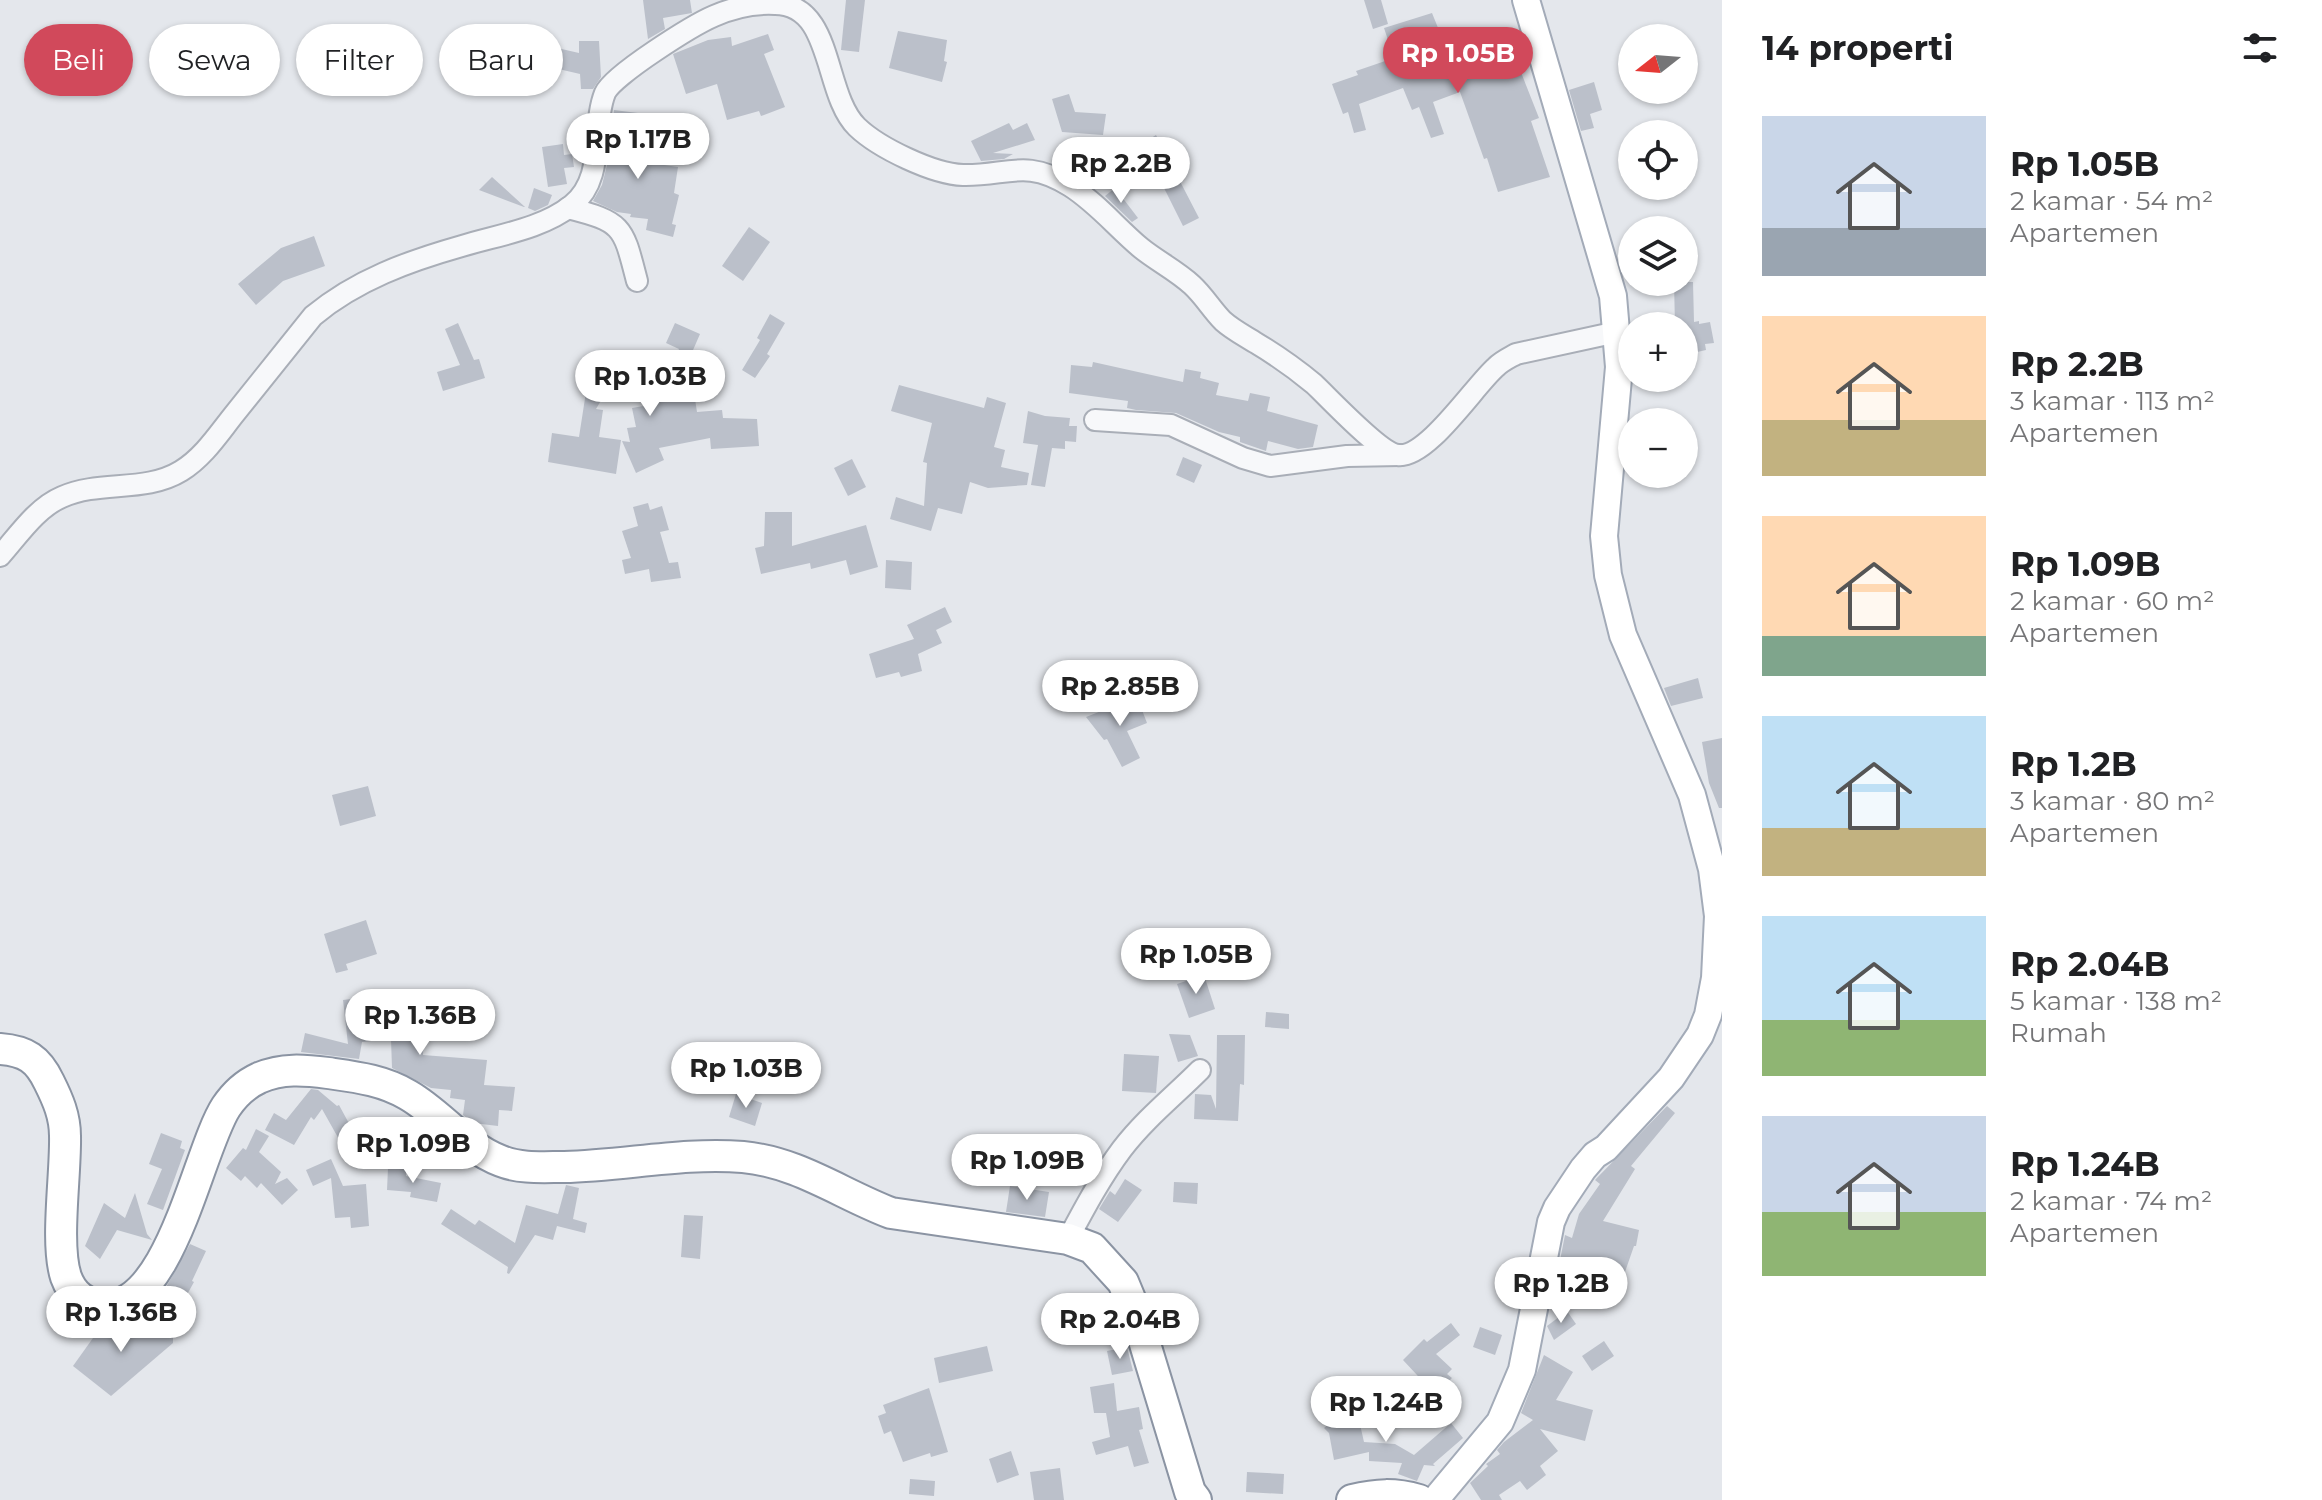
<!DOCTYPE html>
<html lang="id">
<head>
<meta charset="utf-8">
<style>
  :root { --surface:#fff; --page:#f2f2f2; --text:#202124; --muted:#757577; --accent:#d1495b }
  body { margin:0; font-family:Montserrat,sans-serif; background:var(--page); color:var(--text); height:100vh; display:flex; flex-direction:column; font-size:30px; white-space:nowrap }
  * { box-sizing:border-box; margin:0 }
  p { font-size:26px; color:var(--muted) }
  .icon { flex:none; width:44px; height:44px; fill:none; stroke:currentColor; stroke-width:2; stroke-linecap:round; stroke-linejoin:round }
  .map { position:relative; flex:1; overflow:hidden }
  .details { display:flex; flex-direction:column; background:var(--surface); width:600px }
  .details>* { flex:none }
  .hud { position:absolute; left:24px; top:24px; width:760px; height:72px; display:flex; gap:16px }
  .needle { width:52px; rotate:253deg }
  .buttons { position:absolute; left:1618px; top:24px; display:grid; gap:16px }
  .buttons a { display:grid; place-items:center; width:80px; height:80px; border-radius:50%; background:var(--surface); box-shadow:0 2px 6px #0004; font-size:40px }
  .price { position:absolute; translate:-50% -68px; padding:0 18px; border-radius:28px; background:#fff; color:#222; font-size:26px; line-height:52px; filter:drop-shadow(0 2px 4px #0008) }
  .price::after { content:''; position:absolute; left:50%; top:48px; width:24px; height:18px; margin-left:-12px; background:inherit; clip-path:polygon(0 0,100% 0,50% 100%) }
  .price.current { background:var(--accent); color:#fff }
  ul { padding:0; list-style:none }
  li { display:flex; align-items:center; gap:24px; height:200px; padding:0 40px }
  li span { display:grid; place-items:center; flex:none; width:224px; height:160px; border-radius:0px; color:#555 }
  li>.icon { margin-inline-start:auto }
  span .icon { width:96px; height:96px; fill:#fffc; stroke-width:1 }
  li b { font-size:34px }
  h2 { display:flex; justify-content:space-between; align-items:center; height:96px; padding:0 40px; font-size:34px }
  .pill { padding:0 28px; border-radius:36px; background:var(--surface); box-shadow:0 2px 6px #0004; font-size:28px; line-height:72px }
  .pill.current { background:var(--accent); color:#fff }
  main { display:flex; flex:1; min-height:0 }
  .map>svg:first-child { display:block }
  .building { fill:#bbc0ca }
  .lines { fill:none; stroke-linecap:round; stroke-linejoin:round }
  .minor-casing { stroke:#a9aeb7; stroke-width:24 }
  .major-casing { stroke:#a3abb8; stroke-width:30 }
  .highway-casing { stroke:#8b94a3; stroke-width:34 }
  .minor { stroke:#f7f8fa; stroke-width:20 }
  .major { stroke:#fff; stroke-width:26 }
  .highway { stroke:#fff; stroke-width:30 }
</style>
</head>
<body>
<main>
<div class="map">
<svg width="1722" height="1500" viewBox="0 0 1722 1500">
  <rect width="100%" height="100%" fill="#e4e7ec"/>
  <!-- building -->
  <g class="building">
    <path d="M643,0H690L692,13L663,18L665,29L648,39Z"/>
    <path d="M846,0H865L859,52L841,50Z"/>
    <path d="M1364,0H1381L1388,24L1373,29Z"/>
    <path d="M1432,13L1451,60L1484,49L1482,43L1512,34L1519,56L1515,57L1539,118L1531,121L1550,177L1498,192L1487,158L1484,159L1460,92L1433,102L1444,134L1431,138L1419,107L1412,110L1403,88L1359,104L1366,130L1354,133L1348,112L1343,114L1332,84L1358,75L1356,71L1394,58L1384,28Z"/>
    <path d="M898,31L947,40L944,61L947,62L942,82L889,68Z"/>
    <path d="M768,34L774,50L764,54L785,107L761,116L759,111L727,120L717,84L686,94L673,54L708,40L731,37L732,46Z"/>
    <path d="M579,41H599L601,77L593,89H581L580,74L550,67L546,85L531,82L540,44L579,53Z"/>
    <path d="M1594,82L1602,110L1590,114L1594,128L1581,131L1569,90Z"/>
    <path d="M1069,94L1075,112L1106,114L1103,135L1062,132L1052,99Z"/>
    <path d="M614,110L638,113L636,161L678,167L674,193L679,195L672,224L676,225L673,237L646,230L648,219L630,217L631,214L617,212L593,201L602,185L608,161H614L618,130L612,129Z"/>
    <path d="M1009,123L1013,130L1027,123L1035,140L993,153L1013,154L1004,159L981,161L971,141Z"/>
    <path d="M1156,135L1199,218L1183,226L1156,172L1151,174L1135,148Z"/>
    <path d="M563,144L564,155L572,154L574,167L564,168L567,184L548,187L542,147Z"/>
    <path d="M1065,156L1099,158L1098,176L1078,175L1065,168Z"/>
    <path d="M492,177L525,207H524L479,190Z"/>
    <path d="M534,188L552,195L548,205L535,211L528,208Z"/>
    <path d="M1115,188L1138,218L1132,222L1105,196Z"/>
    <path d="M749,227L770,242L743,281L722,266Z"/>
    <path d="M314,236L325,266L283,281L256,305L238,284L281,248Z"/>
    <path d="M1674,282H1693L1694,322L1699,321V324L1710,322L1714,343L1705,344L1706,350L1684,355V326H1675Z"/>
    <path d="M770,314L785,323L767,354L770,356L755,378L742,370L760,340L757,338Z"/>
    <path d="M458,323L474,360L479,359L485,378L443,391L437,372L460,365L445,329Z"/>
    <path d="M675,323L700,334L690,357L693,358L683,385L685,398L695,399L697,412L722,410L723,418L757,419L759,446L711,449L710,438L659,448L664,460L636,473L622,441L630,442L627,428L636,427L632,408L655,404L619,385L618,389L616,384L607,379L606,392L596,409L603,410L599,437L621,440L616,474L548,462L552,433L579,437L586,392L594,377L598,379L600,375L595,372L601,373L610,356L629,367L625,375L667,378L679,349L666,343Z"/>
    <path d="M1093,362L1183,382L1185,369L1201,372L1200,378L1219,383L1216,395L1248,401L1250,393L1270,397L1267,411L1318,425L1313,447L1298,449L1268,441L1266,451L1240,442V437L1219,432L1176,413L1136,410L1127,408L1128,401L1069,393L1071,365L1092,367Z"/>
    <path d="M899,385L984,408L987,397L1006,403L994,447L1005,450L1001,467L1029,473L1027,485L988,488L970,482L962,514L938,508L931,531L890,519L896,497L924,506L927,463L923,462L932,423L891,411Z"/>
    <path d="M1028,411L1045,416L1070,418L1069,426H1077L1076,442L1065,441V449L1052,448L1045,487L1031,485L1038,445L1023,443Z"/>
    <path d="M1183,457L1202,465L1194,483L1176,475Z"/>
    <path d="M852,459L866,487L848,496L834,468Z"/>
    <path d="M648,503L650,510L662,506L669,530L660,532L669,563L678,562L681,578L651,582L649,569L625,574L622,560L631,558L622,531L638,526L633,507Z"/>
    <path d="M765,512H792V546L866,525L878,567L850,575L846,560L811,569L810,563L761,574L755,548L764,546Z"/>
    <path d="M886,560L912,562L911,590L885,588Z"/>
    <path d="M945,607L952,622L936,630L942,643L918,654L922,671L901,677L899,672L876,678L869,654L914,639L907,625Z"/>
    <path d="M1698,678L1703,698L1671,706L1664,688Z"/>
    <path d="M1137,697L1147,723L1127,731L1140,758L1122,767L1107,739L1104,740L1086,717Z"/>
    <path d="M1722,738V808H1719L1709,783L1702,742Z"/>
    <path d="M368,786L376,816L340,826L332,795Z"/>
    <path d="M366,920L377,954L346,964L348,970L336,973L324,934Z"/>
    <path d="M1204,975L1215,1009L1189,1018L1177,984Z"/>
    <path d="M366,997L369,1019L417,1015L415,1008L442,1002L448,1028L424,1033L423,1055L487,1060L484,1085L515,1087L512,1111L499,1110L498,1126L473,1123L463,1115L465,1100L450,1098L451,1090L431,1088L392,1068L391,1039L362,1042L359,1059L301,1052L305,1033L348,1044L343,1000Z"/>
    <path d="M1266,1012L1289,1014V1029L1265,1027Z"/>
    <path d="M1169,1034L1190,1035L1198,1056L1178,1062Z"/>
    <path d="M1217,1035H1245L1244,1085L1240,1084L1238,1121L1194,1119L1195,1094L1211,1095L1216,1109Z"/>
    <path d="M1124,1054L1159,1056L1156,1093L1122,1091Z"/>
    <path d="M311,1089L318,1090L337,1106L339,1105L359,1142L345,1150L322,1109L314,1120L311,1117L294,1145L265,1130L274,1113L286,1120Z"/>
    <path d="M736,1094L762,1103L755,1126L729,1117Z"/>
    <path d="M1667,1106L1675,1113L1631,1166L1635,1169L1603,1221L1639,1230L1636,1246H1634L1617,1295L1599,1309L1589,1295L1579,1308L1553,1296L1565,1235L1572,1238L1579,1214L1600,1184L1595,1180Z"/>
    <path d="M256,1129L269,1136L259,1152L281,1172L275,1184L287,1178L298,1190L282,1205L261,1183L257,1188L245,1176L241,1181L226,1168L243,1148L246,1150Z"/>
    <path d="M161,1133L182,1141L180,1148L185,1150L163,1210L147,1204L162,1169L149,1164Z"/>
    <path d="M331,1159L343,1186L366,1184L369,1226L351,1228L350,1217L335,1218L331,1178L313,1186L306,1170Z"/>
    <path d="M388,1168L406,1169V1176L441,1183L437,1202L410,1197L411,1192L387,1190Z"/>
    <path d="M1125,1179L1142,1190L1118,1222L1099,1209L1110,1191L1115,1195Z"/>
    <path d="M1174,1182L1198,1183L1197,1204L1173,1202Z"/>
    <path d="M566,1185L579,1188L573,1219L587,1223L585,1233L557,1226L553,1240L535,1235L509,1274L507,1273L508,1267L441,1224L451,1209L475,1225L479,1220L515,1243L526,1205L558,1214Z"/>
    <path d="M1010,1186L1049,1192L1045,1217L1006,1212Z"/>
    <path d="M135,1193L147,1234L152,1240L117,1230L100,1259L85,1246L104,1203L125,1218Z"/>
    <path d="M684,1215L703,1216L700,1259L681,1257Z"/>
    <path d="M190,1244L206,1251L192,1281L194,1282L174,1318L155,1307Z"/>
    <path d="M1567,1311L1576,1324L1554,1340L1547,1326Z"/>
    <path d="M1451,1323L1460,1335L1436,1354L1452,1369L1447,1374L1452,1378L1441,1389L1437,1384L1431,1390L1403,1360L1424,1339L1427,1342Z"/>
    <path d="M103,1324L173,1331V1343L111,1396L73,1366Z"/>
    <path d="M1480,1327L1502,1335L1495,1355L1473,1347Z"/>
    <path d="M1604,1341L1614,1356L1592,1371L1582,1356Z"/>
    <path d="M987,1346L993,1371L939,1383L934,1358Z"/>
    <path d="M1127,1347L1133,1371L1112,1375L1107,1351Z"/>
    <path d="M1544,1355L1573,1372L1556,1400L1593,1410L1585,1441L1540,1429L1558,1451L1540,1466L1546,1475L1527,1490L1520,1481L1499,1495L1502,1500H1481L1470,1483L1488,1466L1486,1464L1500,1454L1497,1450L1504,1442L1533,1420L1521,1413Z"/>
    <path d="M1114,1383L1117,1411L1139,1407L1143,1429L1139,1430L1149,1463L1134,1467L1128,1446L1096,1455L1092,1442L1110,1437L1106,1413H1094L1090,1387Z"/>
    <path d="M929,1388L948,1452L931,1457L930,1453L903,1462L891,1431L884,1434L878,1416L886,1413L883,1405Z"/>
    <path d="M1357,1400L1368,1412L1359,1420L1364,1442L1395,1444L1414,1455L1451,1423L1463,1438L1433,1464L1435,1466L1424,1465L1417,1481L1398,1474L1402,1463L1369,1461V1452L1334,1460L1329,1433L1324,1428Z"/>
    <path d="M1011,1451L1019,1475L997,1483L989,1459Z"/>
    <path d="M1060,1468L1064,1500H1034L1030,1472Z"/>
    <path d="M1247,1472L1284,1474L1283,1494L1246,1492Z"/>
    <path d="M910,1479L935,1481L934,1496L909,1494Z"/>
  </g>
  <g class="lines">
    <defs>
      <g id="minor">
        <path d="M568,208C624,222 623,227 637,281"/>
        <path d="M1095,420L1171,425L1243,458L1270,466L1347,456L1400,455"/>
        <path d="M0,556C18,536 36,508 62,497C100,480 145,493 181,471C204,457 219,433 236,412C262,380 287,348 313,316C356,280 409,261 462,246C498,235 542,229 572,205C606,178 591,128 605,93C613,75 693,25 714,16C732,8 755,3 775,4C834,4 823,94 857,127C879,148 933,174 963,175C1007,176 1026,158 1070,186C1097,203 1117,228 1141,248C1157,261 1177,271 1192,285C1204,296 1212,310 1223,321C1233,330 1245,336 1256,343C1276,355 1296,369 1314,384C1330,399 1380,453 1398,455C1427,459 1475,385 1496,367C1502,361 1509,358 1516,354L1617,332"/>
        <path d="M1068,1239C1084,1209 1101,1177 1122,1149C1145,1119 1174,1096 1200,1070"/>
      </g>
      <path id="major" d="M1435,1500L1500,1422L1522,1370L1551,1222L1557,1208L1583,1169L1595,1155L1606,1148L1671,1078L1700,1035L1708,1015L1715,978L1718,916L1712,869L1692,795L1623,635L1608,575L1604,536L1619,367L1613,296L1526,0"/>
      <g id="highway">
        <path d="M0,1049C26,1051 38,1059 49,1082C58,1100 65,1116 65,1136C66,1174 55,1244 66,1277C72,1294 86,1305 104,1306C171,1309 198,1150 226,1107C234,1095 246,1084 259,1078C282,1068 304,1070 328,1073C356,1077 383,1080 408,1095C441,1114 464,1147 501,1161C521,1169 543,1167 564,1167C623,1166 683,1152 743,1157C798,1162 841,1194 891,1213L1068,1239L1092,1248L1123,1282L1135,1311L1190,1492L1196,1500"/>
        <path d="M1352,1500C1377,1494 1394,1493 1419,1500"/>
      </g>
    </defs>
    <!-- minor casing -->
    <use href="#minor" class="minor-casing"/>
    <!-- major casing -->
    <use href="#major" class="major-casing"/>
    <!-- highway casing -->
    <use href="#highway" class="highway-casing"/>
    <!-- minor -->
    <use href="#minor" class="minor"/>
    <!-- major -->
    <use href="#major" class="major"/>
    <!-- highway -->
    <use href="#highway" class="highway"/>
  </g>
</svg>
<div class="buttons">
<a><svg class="needle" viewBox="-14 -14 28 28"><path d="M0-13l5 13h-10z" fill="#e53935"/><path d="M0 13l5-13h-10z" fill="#757577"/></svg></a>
<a><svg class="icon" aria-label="locate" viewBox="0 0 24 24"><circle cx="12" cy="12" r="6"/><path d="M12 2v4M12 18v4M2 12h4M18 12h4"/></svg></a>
<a><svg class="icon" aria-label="layers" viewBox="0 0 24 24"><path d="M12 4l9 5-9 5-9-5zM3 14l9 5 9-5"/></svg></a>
<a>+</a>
<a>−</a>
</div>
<b class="price current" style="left:1458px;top:95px">Rp 1.05B</b>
<b class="price" style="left:638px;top:181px">Rp 1.17B</b>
<b class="price" style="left:1121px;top:205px">Rp 2.2B</b>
<b class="price" style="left:650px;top:418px">Rp 1.03B</b>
<b class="price" style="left:1120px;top:728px">Rp 2.85B</b>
<b class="price" style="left:1196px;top:996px">Rp 1.05B</b>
<b class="price" style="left:420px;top:1057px">Rp 1.36B</b>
<b class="price" style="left:746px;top:1110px">Rp 1.03B</b>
<b class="price" style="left:413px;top:1185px">Rp 1.09B</b>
<b class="price" style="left:1027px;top:1202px">Rp 1.09B</b>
<b class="price" style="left:1561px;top:1325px">Rp 1.2B</b>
<b class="price" style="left:121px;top:1354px">Rp 1.36B</b>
<b class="price" style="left:1120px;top:1361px">Rp 2.04B</b>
<b class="price" style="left:1386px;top:1444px">Rp 1.24B</b>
<div class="hud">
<a class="pill current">Beli</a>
<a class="pill">Sewa</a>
<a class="pill">Filter</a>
<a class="pill">Baru</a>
</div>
</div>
<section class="details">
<h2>14 properti<svg class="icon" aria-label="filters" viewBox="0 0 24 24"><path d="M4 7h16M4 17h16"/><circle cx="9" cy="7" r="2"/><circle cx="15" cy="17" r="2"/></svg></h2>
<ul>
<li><span style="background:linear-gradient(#c9d6e8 70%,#9aa5b1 0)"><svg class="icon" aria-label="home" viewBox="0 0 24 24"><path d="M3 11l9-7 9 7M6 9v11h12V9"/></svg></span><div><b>Rp 1.05B</b><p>2 kamar · 54 m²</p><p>Apartemen</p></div></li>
<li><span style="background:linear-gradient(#ffd9b3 65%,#c2b280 0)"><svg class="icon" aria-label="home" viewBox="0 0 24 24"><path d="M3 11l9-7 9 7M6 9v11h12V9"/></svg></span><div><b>Rp 2.2B</b><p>3 kamar · 113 m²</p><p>Apartemen</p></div></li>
<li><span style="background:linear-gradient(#ffd9b3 75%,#7fa58c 0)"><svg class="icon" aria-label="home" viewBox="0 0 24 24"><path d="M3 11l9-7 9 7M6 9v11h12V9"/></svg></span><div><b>Rp 1.09B</b><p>2 kamar · 60 m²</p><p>Apartemen</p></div></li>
<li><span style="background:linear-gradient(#bfe0f5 70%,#c2b280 0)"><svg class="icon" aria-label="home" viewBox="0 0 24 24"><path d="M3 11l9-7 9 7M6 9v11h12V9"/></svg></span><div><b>Rp 1.2B</b><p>3 kamar · 80 m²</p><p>Apartemen</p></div></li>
<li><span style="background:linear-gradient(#bfe0f5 65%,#8fb573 0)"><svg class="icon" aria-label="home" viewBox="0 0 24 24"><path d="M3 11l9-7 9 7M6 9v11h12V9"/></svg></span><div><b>Rp 2.04B</b><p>5 kamar · 138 m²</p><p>Rumah</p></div></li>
<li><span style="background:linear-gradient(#c9d6e8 60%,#8fb573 0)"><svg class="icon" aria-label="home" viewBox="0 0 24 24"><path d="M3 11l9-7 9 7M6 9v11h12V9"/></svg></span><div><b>Rp 1.24B</b><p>2 kamar · 74 m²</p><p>Apartemen</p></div></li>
</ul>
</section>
</main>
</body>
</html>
